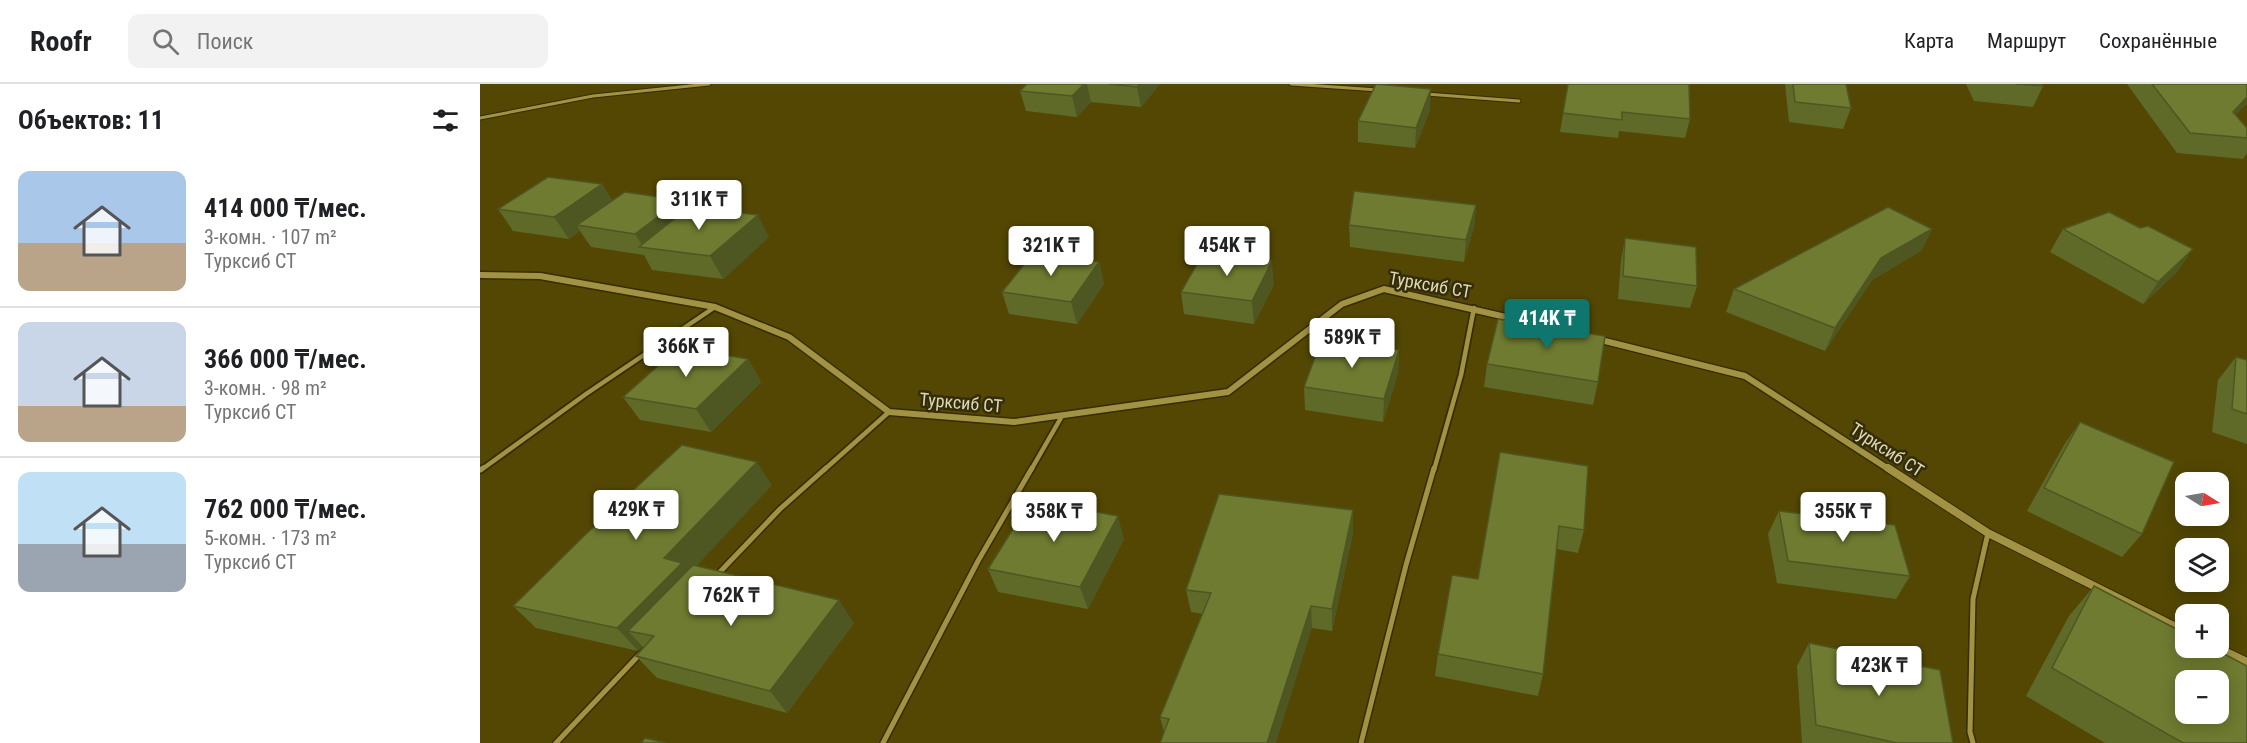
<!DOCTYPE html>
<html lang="ru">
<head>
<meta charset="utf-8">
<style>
  :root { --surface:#fff; --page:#f2f2f2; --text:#202124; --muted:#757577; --line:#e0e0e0; --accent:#0f766e }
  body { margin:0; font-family:"Roboto Condensed",sans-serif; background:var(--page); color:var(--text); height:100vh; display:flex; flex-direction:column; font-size:22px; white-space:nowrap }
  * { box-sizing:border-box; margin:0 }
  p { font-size:20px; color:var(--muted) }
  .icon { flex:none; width:33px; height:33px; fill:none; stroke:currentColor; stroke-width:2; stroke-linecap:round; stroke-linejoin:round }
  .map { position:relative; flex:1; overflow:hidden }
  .side { display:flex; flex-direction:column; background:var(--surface); width:480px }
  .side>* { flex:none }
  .needle { width:39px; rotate:101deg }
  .tools { position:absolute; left:1695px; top:388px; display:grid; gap:12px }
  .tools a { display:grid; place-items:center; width:54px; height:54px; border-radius:12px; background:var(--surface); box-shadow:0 3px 15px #0003; font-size:30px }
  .price { position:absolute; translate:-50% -51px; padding:0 14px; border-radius:6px; background:#fff; color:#222; font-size:20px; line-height:39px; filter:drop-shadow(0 2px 3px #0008) }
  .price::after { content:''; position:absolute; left:50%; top:36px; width:18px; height:14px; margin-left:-9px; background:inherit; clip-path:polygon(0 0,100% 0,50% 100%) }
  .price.selected { background:var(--accent); color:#fff }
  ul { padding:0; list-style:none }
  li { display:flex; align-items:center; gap:18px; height:150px; padding:0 18px }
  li+li { border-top:2px solid var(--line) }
  li span { display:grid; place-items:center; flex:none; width:168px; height:120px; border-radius:12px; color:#555 }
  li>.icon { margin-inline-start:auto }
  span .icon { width:72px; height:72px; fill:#fffc; stroke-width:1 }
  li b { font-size:26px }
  h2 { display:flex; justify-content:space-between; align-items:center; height:72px; padding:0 18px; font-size:26px }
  header { display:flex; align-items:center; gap:36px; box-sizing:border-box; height:84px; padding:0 30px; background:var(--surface); border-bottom:2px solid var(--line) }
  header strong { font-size:28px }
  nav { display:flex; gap:33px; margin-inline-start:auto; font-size:21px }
  .search { width:420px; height:54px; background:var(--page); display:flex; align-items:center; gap:15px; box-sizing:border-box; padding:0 21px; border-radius:12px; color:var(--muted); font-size:22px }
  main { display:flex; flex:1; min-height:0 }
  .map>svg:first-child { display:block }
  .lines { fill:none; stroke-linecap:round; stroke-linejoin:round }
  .lane-far2-casing { stroke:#362d01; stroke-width:5 }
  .lane-far1-casing { stroke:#362d01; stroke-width:8 }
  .lane-casing { stroke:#362d01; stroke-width:8 }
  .street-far1-casing { stroke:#362d01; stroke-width:9 }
  .street-casing { stroke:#362d01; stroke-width:10 }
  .lane-far2 { stroke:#a29244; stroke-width:3 }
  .lane-far1 { stroke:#a29244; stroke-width:4.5 }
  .lane { stroke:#a29244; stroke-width:5 }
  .street-far1 { stroke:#a29244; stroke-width:6 }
  .street { stroke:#a29244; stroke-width:8 }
  .wall { fill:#5f6a29 }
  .shaded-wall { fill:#4e5622 }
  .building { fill:#6f7b30; stroke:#4e5622; stroke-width:1.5; fill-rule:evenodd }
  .labels { text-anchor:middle; stroke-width:5; stroke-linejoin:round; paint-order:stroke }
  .street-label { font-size:18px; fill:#e0d8b3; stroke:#342d0c }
</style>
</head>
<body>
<header>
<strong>Roofr</strong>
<div class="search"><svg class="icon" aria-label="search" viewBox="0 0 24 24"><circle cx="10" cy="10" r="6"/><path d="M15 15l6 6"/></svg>Поиск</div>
<nav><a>Карта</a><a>Маршрут</a><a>Сохранённые</a></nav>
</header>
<main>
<section class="side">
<h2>Объектов: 11<svg class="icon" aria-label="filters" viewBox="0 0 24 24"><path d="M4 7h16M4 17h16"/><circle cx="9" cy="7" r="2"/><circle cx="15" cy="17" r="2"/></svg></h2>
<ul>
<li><span style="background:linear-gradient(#a9c7e8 60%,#b9a48a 0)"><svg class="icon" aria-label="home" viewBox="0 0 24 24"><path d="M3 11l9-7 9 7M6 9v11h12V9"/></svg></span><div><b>414 000 ₸/мес.</b><p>3-комн. · 107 m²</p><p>Турксиб СТ</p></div></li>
<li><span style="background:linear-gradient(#c9d6e8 70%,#b9a48a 0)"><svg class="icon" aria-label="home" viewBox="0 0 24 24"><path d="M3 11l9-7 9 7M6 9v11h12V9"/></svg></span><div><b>366 000 ₸/мес.</b><p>3-комн. · 98 m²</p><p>Турксиб СТ</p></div></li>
<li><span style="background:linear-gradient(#bfe0f5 60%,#9aa5b1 0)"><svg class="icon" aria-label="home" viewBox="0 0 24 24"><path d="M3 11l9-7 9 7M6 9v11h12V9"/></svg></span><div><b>762 000 ₸/мес.</b><p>5-комн. · 173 m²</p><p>Турксиб СТ</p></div></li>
</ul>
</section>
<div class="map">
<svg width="1767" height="659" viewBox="0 0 1767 659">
  <rect width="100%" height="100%" fill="#534703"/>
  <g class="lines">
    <defs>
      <g id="lane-far2">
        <path d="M811,0L898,6"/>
        <path d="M946,10L1039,17"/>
        <path d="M0,34L113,12L229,0"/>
      </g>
      <g id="lane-far1">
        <path d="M1,386L106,310L235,223"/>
        <path d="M344,386L409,328"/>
        <path d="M551,386L582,332"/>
        <path d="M954,386L981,291L994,224"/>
      </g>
      <g id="lane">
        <path d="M0,386L3,384"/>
        <path d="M237,491L300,425L346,384"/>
        <path d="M76,659L160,570"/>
        <path d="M403,659L498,477L552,384"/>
        <path d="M881,659L926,481L954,384"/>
        <path d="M1493,659L1490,648L1493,515L1508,449"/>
      </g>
      <g id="street-far1">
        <path d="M0,191L60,192L235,223L309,253L409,328L534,338L748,308L862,220L904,205L1087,247"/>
        <path d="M1117,255L1265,292L1410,386"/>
      </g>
      <g id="street">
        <path d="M1408,384L1508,449L1706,548"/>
        <path d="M1738,564L1767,578"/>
      </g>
    </defs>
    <!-- lane-far2 casing -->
    <use href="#lane-far2" class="lane-far2-casing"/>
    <!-- lane-far1 casing -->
    <use href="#lane-far1" class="lane-far1-casing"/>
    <!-- lane casing -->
    <use href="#lane" class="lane-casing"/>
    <!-- street-far1 casing -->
    <use href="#street-far1" class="street-far1-casing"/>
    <!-- street casing -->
    <use href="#street" class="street-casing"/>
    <!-- lane-far2 -->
    <use href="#lane-far2" class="lane-far2"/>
    <!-- lane-far1 -->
    <use href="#lane-far1" class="lane-far1"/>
    <!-- lane -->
    <use href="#lane" class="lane"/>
    <!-- street-far1 -->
    <use href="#street-far1" class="street-far1"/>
    <!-- street -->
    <use href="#street" class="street"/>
  </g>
  <!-- wall -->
  <g class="wall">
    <path d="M547,0H680L661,23L611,18L597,33L546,27L540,7Z"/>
    <path d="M1088,0L1210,35L1205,54L1139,47L1138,54L1080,48Z"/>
    <path d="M1305,0H1366L1371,24L1363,45L1309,38Z"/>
    <path d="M1486,0H1562L1563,2L1553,23L1494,17Z"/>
    <path d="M1647,0H1767V19L1755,31L1767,44V69L1763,75L1697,69Z"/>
    <path d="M950,26L935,64L878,58V37Z"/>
    <path d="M122,100L132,117L200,116L206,126L289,153L243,195L172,186L164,171L111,163L100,147L89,155L33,147L18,125Z"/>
    <path d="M996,121L994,143L984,178L870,163L869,141Z"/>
    <path d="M1452,145L1441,167L1392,196L1345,267L1246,228L1254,205Z"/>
    <path d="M1583,145L1698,187L1663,220L1570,168Z"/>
    <path d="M1145,154L1217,202L1210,224L1138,215L1141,177Z"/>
    <path d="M619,178L624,200L597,240L529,230L522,208Z"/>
    <path d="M794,200L774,240L704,230L701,208Z"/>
    <path d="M919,266L918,289L903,338L825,326L824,303Z"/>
    <path d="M1756,273L1767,276V360L1732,348L1738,296Z"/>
    <path d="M268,275L281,298L231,348L160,336L143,313Z"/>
    <path d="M1007,280L1118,298L1113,321L1004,303Z"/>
    <path d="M1600,338L1662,450L1642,473L1547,427L1584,361Z"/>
    <path d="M1020,368L1104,446L1098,469L1077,465L1063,590L1058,612L955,592L958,570L998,495Z"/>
    <path d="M292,401L216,482L374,539L307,629L177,594L156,572L164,564L162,562L158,567L56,544L33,522Z"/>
    <path d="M1299,427L1430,492L1416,515L1297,499L1288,450Z"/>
    <path d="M873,449L852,547L832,544L684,648L680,633L723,530L711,528L706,506Z"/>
    <path d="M644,455L608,525L518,508L508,485Z"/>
    <path d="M1614,502L1767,659H1625L1546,612L1589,532Z"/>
    <path d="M1329,559L1473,659H1322L1317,582Z"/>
  </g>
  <!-- shaded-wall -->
  <g class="shaded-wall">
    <path d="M604,0H607L611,18L597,33L592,12Z"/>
    <path d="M660,0H680L661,23L657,3Z"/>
    <path d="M951,5L950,26L935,64L936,44Z"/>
    <path d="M1767,13V19L1740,48L1753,28Z"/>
    <path d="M122,100L136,122L97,141L100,147L89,155L74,133Z"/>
    <path d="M200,116L213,138L164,164L155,150Z"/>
    <path d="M996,121L994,143L984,178L986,156Z"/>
    <path d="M278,131L289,153L243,195L230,172Z"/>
    <path d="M1452,145L1441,167L1392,196L1345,267L1355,244L1401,174Z"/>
    <path d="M1713,165L1698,187L1663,220L1678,198Z"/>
    <path d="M792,177L794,200L774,240L772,217Z"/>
    <path d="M619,178L624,200L597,240L591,218Z"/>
    <path d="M919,266L918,289L903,338L904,315Z"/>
    <path d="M268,275L281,298L231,348L216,325Z"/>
    <path d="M277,378L292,401L210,489L148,547L162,562L158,567L137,544L184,474Z"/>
    <path d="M873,426V449L852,547V525Z"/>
    <path d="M638,432L644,455L608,525L600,503Z"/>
    <path d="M359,516L374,539L307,629L290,607Z"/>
    <path d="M831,522L832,544L796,659H787Z"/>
  </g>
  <!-- building -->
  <g class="building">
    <path d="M547,0H604L592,12L540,7Z"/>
    <path d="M629,0H660L657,3Z"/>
    <path d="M896,0L951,5L936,44L878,37Z"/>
    <path d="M1088,0H1209L1210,35L1142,28V36L1083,29Z"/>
    <path d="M1313,0H1366L1371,24L1315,18Z"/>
    <path d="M1536,0H1562L1563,2Z"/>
    <path d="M1672,0H1767V13L1753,28L1767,44V54L1710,49Z"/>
    <path d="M68,93L122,100L74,133L18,125Z"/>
    <path d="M874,107L996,121L986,156L869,141Z"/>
    <path d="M145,108L200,116L155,150L97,141Z"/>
    <path d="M209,123L278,131L230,172L159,163Z"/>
    <path d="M1408,123L1452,145L1401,174L1355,244L1254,205Z"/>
    <path d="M1629,128L1660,144L1668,142L1713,165L1678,198L1583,145Z"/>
    <path d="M1145,154L1216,163L1217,202L1143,192Z"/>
    <path d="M554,168L619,178L591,218L522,208Z"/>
    <path d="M724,168L792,177L772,217L701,208Z"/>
    <path d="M1018,235L1125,252L1118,298L1007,280Z"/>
    <path d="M842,254L919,266L904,315L824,303Z"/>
    <path d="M199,263L268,275L216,325L143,313Z"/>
    <path d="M1756,273L1767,276V330L1752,325Z"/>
    <path d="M1600,338L1694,378L1662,450L1564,404Z"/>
    <path d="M202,361L277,378L184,474L202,479L137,544L33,522L107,449Z"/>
    <path d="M1020,368L1108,382L1104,446L1079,442L1063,590L958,570L972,491L998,495Z"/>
    <path d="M739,410L873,426L852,525L831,522L787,659H680L689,635L680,633L731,509L706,506Z"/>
    <path d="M551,416L638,432L600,503L508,485Z"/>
    <path d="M1299,427L1415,441L1430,492L1308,477Z"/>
    <path d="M213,481L359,516L290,607L156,572L174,552L148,547Z"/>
    <path d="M1614,502L1706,550V564H1733L1767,582V659H1703L1572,584ZM1706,597H1738V630H1706Z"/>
    <path d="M1329,559L1460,586L1473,659H1417L1336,641Z"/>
    <path d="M165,654L186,659H161Z"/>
  </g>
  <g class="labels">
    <!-- street labels -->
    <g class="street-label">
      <text transform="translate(950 201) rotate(10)" y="6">Турксиб СТ</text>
      <text transform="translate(481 319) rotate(5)" y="6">Турксиб СТ</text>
      <text transform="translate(1407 366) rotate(33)" y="6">Турксиб СТ</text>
    </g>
  </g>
</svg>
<div class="tools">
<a><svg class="needle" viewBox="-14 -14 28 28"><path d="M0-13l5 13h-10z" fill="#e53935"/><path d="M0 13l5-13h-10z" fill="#757577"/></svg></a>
<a><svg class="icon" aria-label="layers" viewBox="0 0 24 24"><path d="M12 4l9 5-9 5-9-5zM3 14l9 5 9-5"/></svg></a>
<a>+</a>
<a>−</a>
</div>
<b class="price" style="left:219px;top:147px">311K ₸</b>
<b class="price" style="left:571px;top:193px">321K ₸</b>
<b class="price" style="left:747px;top:193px">454K ₸</b>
<b class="price selected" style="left:1067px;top:266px">414K ₸</b>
<b class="price" style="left:872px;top:285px">589K ₸</b>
<b class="price" style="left:206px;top:294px">366K ₸</b>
<b class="price" style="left:156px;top:457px">429K ₸</b>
<b class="price" style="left:574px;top:459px">358K ₸</b>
<b class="price" style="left:1363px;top:459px">355K ₸</b>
<b class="price" style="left:251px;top:543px">762K ₸</b>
<b class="price" style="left:1399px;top:613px">423K ₸</b>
</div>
</main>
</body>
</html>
